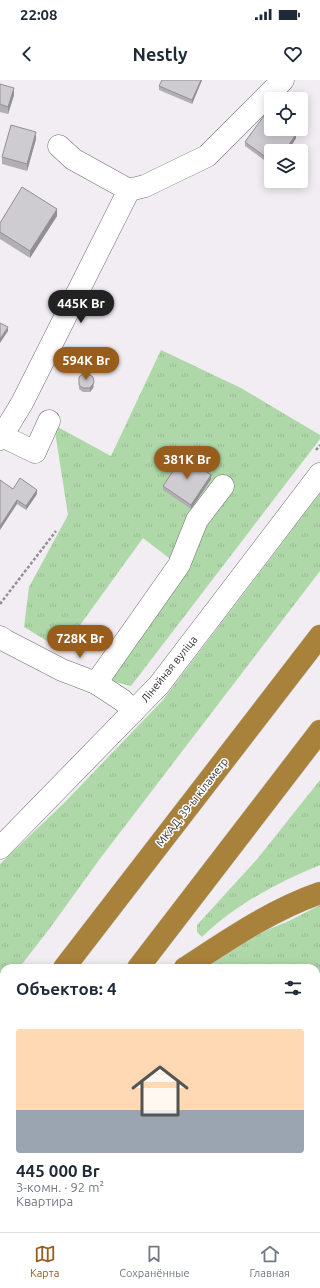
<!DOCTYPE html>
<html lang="ru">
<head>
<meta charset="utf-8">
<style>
  :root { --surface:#fff; --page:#f2f2f3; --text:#1f2937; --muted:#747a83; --line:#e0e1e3; --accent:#985c1d }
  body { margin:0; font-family:Ubuntu,sans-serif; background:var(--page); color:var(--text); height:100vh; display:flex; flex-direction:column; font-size:15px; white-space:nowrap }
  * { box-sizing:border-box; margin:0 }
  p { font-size:13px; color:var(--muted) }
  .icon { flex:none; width:22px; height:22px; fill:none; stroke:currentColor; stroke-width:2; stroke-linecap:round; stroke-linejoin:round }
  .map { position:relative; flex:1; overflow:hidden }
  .panel { position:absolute; left:0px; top:884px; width:320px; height:268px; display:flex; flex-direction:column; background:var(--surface); border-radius:12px 12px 0 0; box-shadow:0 2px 10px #0003 }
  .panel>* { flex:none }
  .controls { position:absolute; left:264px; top:12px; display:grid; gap:8px }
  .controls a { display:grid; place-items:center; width:44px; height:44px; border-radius:4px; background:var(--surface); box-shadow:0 2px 10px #0003; font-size:20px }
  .price { position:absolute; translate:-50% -34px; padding:0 9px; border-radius:14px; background:var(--accent); color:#fff; font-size:13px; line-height:26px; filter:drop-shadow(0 1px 2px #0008) }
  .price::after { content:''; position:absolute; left:50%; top:24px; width:12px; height:9px; margin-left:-6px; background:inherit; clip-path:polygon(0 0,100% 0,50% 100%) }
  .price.current { background:#222; color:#fff }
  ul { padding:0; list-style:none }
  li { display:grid; align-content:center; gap:8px; height:212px; padding:0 16px }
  li span { display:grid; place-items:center; height:124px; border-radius:4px; color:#555 }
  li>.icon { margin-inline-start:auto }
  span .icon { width:72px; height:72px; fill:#fffc; stroke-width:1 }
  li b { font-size:17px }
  h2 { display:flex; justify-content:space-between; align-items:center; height:48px; padding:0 16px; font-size:17px }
  .status { display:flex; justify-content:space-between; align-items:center; height:28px; padding:0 20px; background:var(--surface); direction:ltr }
  .status svg { height:11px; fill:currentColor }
  header { display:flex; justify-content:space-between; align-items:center; height:52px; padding:0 16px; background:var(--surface); font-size:18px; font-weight:700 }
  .dock { display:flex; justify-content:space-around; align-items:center; height:56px; border-top:1px solid var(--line); background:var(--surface); font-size:11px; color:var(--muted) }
  .dock a { display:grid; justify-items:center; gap:2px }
  .dock .current { color:var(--accent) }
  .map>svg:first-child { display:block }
  .grass { fill:url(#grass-tufts) }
  .park { fill:#afd8a9 }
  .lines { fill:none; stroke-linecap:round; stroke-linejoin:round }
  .minor-casing { stroke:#726f74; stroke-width:23 }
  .highway-casing { stroke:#cac9ca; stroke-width:23 }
  .path { stroke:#928f93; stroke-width:2.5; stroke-dasharray:3 2; stroke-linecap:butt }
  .minor { stroke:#fff; stroke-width:22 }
  .highway { stroke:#a8823b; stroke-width:22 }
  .wall { fill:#b2afb4 }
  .shaded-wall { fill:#918f92 }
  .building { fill:#cfccd1; stroke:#918f92 }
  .labels { text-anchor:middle; stroke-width:3; stroke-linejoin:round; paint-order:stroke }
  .street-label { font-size:11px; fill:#333134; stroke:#fff }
</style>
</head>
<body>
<div class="status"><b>22:08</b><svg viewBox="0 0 49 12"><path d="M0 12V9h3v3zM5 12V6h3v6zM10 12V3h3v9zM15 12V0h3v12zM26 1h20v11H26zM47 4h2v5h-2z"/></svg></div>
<header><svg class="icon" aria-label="back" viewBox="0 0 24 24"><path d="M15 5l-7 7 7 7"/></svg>Nestly<svg class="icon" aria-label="heart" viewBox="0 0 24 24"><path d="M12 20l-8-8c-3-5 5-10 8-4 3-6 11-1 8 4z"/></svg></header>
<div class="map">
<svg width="320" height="1152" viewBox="0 0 320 1152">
  <defs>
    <pattern id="grass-tufts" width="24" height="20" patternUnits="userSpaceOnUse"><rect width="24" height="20" fill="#afd8a9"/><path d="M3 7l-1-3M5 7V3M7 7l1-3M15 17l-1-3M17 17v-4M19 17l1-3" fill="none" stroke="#97ba92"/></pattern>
  </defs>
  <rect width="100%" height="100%" fill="#f1edf3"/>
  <!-- grass -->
  <g class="grass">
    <path d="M161,270L241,308L320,355V359L131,606L104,599L178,485L143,458L62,570L24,547L29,507L68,435L54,345L111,376Z"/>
    <path d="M320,413V491L99,780L50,848L19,888H4V908L0,913V784L64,723L162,621Z"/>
    <path d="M320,700V785C277,803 236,824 202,857L197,852V845L258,778Z"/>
    <path d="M320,825V1030H316V888H207L226,873L250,857L289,841Z"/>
    <path d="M4,1136V1148H196V1152H0V1141Z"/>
  </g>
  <!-- park -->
  <path class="park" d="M316,1030H320V1152H196V1148H316Z"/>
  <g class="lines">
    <defs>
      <g id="minor">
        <path d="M59,66L73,79L129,110"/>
        <path d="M129,110L145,106L207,76L283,0"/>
        <path d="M0,355L35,372L49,341"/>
        <path d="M0,359L22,323L129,110"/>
        <path d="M0,557L6,561L62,590L96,603L122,620L134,631"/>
        <path d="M96,603L179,485L197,440L223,406"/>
        <path d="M0,768L159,605L320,394"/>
      </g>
      <g id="highway">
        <path d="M64,888L320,556"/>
        <path d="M138,888L320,651"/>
        <path d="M185,888C228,860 271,830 320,813"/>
        <path d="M0,970L4,965"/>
        <path d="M0,1071L4,1065"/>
      </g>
    </defs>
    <!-- minor casing -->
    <use href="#minor" class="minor-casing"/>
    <!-- highway casing -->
    <use href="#highway" class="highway-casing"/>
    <!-- path -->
    <g class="path">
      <path d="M316,370L320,365"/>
      <path d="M0,524L56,451"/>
      <path d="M316,1030H320"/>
      <path d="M196,1148V1152"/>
    </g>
    <!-- minor -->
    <use href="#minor" class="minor"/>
    <!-- highway -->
    <use href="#highway" class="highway"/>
  </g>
  <!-- wall -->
  <g class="wall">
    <path d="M202,0L192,24L159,10V6Z"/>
    <path d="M0,4L14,15L8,34L0,32Z"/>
    <path d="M296,58L288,71H271V85L245,66V62Z"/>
    <path d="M36,59L27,91L2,84V77Z"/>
    <path d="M57,136L30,178L0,159V143Z"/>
    <path d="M79,297L94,306L93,308L90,312H83L79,309Z"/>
    <path d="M211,399L191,429L163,410V406Z"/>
    <path d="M13,409L37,414L26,430L17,424Z"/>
  </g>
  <!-- shaded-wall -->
  <g class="shaded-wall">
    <path d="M201,0H202L192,24V20Z"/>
    <path d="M14,8V15L8,34V27Z"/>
    <path d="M36,52V59L27,91V84Z"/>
    <path d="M296,54V58L288,71H285Z"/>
    <path d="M57,129V136L30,178V171Z"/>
    <path d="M8,247V251L0,263V259Z"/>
    <path d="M94,302L93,308L90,312V308Z"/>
    <path d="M211,395V399L191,429V425Z"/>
    <path d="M37,410V414L26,430V426Z"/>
    <path d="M17,420V424L0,450V446Z"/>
  </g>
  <!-- building -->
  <g class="building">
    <path d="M162,0H201L192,20L159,6Z"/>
    <path d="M0,4L14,8L8,27L0,24Z"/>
    <path d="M266,33L271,36V49H289L296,54L285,71H271V81L245,62Z"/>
    <path d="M11,45L36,52L27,84L2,77Z"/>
    <path d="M22,107L57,129L30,171L0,152V143Z"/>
    <path d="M0,243L8,247L0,259Z"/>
    <path d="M83,294H88L93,297L94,302L93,304L90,308H83L79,305V297Z"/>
    <path d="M183,376L211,395L191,425L163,406Z"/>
    <path d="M20,398L37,410L26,426L17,420L0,446V400L13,409Z"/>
  </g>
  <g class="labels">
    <!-- street labels -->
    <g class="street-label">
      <text transform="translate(169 589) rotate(-51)" y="4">Лінейная вуліца</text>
      <text transform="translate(192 722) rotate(-52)" y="4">МКАД, 39-ы кіламетр</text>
    </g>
  </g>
</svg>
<div class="controls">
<a><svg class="icon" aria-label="locate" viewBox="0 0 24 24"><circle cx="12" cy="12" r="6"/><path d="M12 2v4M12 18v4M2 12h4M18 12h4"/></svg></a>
<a><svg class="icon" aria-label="layers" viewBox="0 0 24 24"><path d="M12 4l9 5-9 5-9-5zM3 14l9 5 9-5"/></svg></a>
</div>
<b class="price current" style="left:81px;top:244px">445K Br</b>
<b class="price" style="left:86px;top:301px">594K Br</b>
<b class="price" style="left:187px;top:400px">381K Br</b>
<b class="price" style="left:80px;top:579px">728K Br</b>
<section class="panel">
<h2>Объектов: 4<svg class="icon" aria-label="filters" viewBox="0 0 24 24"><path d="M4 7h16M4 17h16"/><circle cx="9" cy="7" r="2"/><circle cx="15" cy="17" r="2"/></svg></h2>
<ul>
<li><span style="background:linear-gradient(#ffd9b3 65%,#9aa5b1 0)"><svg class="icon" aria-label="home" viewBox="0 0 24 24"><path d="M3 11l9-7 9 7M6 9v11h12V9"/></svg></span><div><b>445 000 Br</b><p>3-комн. · 92 m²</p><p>Квартира</p></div></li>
</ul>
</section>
</div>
<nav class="dock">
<a class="current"><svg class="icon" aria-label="map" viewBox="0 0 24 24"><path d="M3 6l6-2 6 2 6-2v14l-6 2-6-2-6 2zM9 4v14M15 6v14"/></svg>Карта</a>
<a><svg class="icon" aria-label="saved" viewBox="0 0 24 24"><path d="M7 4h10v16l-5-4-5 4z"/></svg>Сохранённые</a>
<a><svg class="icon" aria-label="home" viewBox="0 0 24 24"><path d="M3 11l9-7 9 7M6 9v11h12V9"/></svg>Главная</a>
</nav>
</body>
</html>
